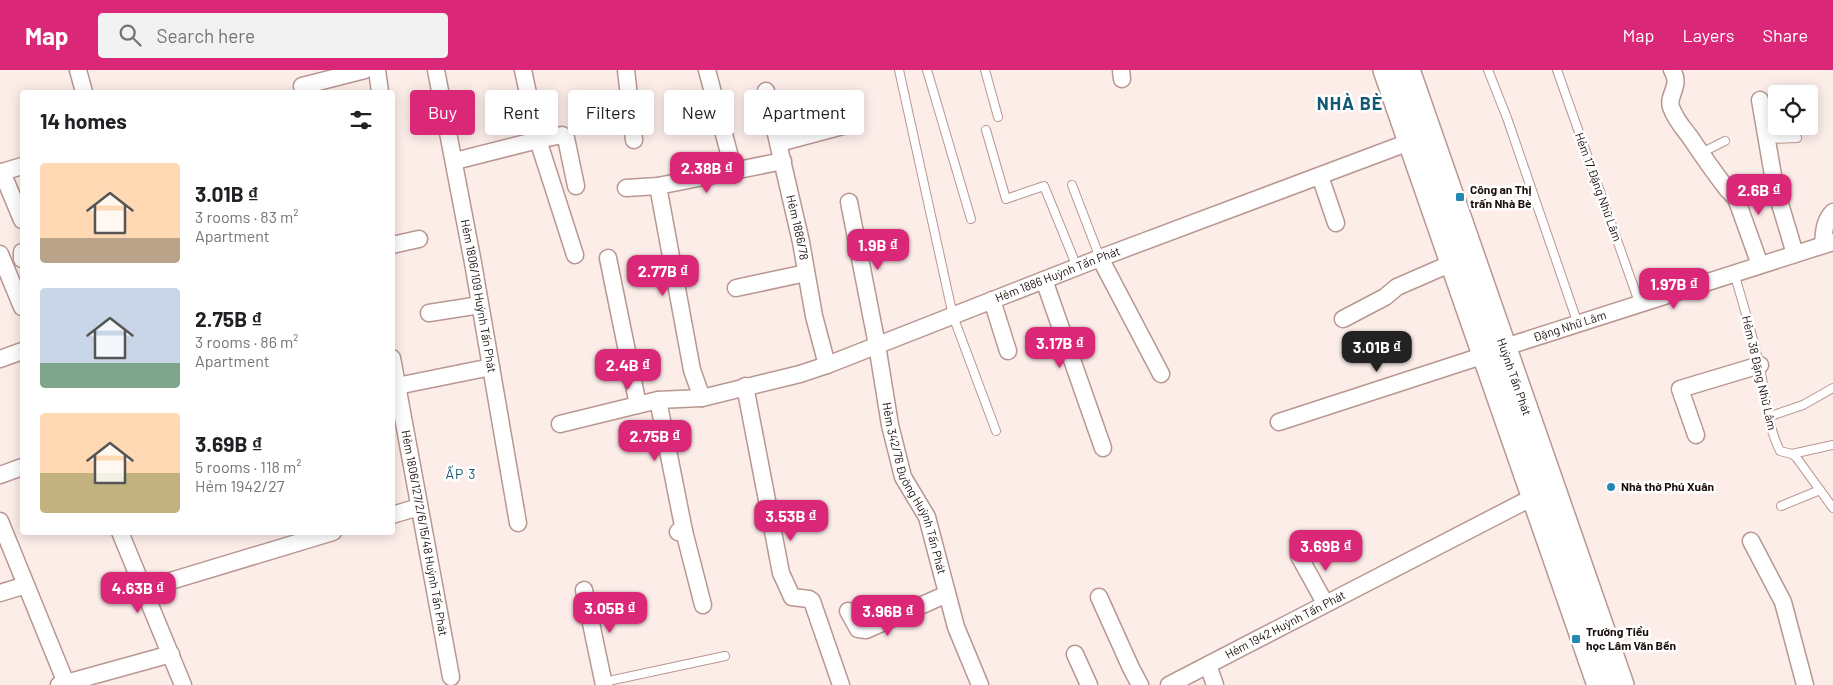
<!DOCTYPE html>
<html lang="en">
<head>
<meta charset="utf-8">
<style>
  :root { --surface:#fff; --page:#f2f2f2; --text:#202124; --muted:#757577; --accent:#db2777 }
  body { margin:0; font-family:Barlow,sans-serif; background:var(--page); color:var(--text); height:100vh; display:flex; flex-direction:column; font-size:19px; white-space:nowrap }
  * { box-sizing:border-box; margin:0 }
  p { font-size:16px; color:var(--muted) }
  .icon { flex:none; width:28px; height:28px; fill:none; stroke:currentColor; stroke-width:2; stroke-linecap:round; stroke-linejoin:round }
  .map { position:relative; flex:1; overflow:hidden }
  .panel { position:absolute; left:20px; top:20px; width:375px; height:445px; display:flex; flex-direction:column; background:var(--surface); border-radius:5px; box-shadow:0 2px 12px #0003 }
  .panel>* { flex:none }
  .hud { position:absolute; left:410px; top:20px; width:475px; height:45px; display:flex; gap:10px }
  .fabs { position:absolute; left:1768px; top:15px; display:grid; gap:10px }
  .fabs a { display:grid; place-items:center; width:50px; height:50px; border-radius:5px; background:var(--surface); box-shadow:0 2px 12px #0003; font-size:25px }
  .price { position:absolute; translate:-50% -42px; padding:0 11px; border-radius:10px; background:var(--accent); color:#fff; font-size:16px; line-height:32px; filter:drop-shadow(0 1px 2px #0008) }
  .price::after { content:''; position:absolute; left:50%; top:30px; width:15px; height:11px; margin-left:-8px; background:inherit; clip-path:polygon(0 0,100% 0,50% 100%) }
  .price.on { background:#222; color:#fff }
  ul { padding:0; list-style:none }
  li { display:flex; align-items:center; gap:15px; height:125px; padding:0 20px }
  li span { display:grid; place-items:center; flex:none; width:140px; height:100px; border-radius:5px; color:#555 }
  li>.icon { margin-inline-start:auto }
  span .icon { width:60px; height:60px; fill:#fffc; stroke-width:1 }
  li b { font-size:21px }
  h2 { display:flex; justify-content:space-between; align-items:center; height:60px; padding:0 20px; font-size:21px }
  .pill { padding:0 18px; border-radius:5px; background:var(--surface); box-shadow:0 2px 12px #0003; font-size:18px; line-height:45px }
  .pill.on { background:var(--accent); color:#fff }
  header { display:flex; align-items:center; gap:30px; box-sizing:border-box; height:70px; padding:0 25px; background:var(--accent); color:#fff }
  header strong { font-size:24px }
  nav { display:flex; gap:28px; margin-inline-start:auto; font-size:18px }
  .search { width:350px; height:45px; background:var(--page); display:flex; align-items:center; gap:12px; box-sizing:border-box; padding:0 18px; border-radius:5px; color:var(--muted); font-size:19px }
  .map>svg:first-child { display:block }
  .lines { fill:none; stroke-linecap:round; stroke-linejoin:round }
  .lane-casing { stroke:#b99790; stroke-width:10 }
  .street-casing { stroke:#b99790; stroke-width:19 }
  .primary-casing { stroke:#b99790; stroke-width:28 }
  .lane { stroke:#fff; stroke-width:8 }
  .street { stroke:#fff; stroke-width:16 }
  .primary { stroke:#fff; stroke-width:25 }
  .poi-dot { fill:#2489b2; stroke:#fff; stroke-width:2 }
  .labels { text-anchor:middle; stroke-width:5; stroke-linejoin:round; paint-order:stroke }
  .street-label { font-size:12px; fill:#1c100e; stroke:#fff }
  .poi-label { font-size:12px; font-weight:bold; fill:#1c100e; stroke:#fff; text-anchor:start }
  .neighbourhood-label { font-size:14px; letter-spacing:1px; fill:#125875; stroke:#fff }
  .district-label { font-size:18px; font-weight:bold; letter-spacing:1px; fill:#125875; stroke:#fff }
</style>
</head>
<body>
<header>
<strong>Map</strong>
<div class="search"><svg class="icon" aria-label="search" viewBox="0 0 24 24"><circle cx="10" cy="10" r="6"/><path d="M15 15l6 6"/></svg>Search here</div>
<nav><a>Map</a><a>Layers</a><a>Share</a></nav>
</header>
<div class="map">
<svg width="1833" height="615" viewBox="0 0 1833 615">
  <rect width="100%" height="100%" fill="#fcede9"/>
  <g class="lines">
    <defs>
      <g id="lane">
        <path d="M899,0L953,246L996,361"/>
        <path d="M927,0L971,149"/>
        <path d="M985,0L998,47"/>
        <path d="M1488,0L1507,48L1578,254"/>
        <path d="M1557,0L1640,235"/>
        <path d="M986,60L1006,129L1044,116L1077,197"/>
        <path d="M1767,69L1797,68"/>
        <path d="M1701,83L1725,71"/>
        <path d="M1072,115L1100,188"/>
        <path d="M1734,203C1743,233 1752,263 1759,294C1766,323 1766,353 1780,381L1792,384L1796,387L1833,438"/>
        <path d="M1768,347L1803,335L1833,318"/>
        <path d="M1792,384L1833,375"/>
        <path d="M1781,436L1820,420"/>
        <path d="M604,612L725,586"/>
      </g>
      <g id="street">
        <path d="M78,0L84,22"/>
        <path d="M377,0L380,22"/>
        <path id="s1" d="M436,0L473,193L518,453"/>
        <path d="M626,0L634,70"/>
        <path d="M707,0L734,102"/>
        <path d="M1121,0L1122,9"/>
        <path d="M1672,0C1682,16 1667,25 1671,37C1675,49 1683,58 1690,67C1702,85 1714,102 1727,119L1736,128L1760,195"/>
        <path id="s2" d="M766,21L801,172L814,246L827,295"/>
        <path d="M303,22L302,16L365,0"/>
        <path d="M1760,30L1775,117L1795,184"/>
        <path d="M779,73L854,53"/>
        <path d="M455,91L538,70L523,0"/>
        <path d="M0,102H2L22,150"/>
        <path d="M2,102L22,96"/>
        <path d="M1320,106L1336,153"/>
        <path d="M658,116L692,300L702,328"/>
        <path d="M626,118L658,116L783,91"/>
        <path id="s3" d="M849,132L877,275L890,355L903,407L927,447L956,557L980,615"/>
        <path d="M392,175L419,169"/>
        <path d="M1823,175C1824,162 1824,151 1833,142"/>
        <path d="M22,182V189"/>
        <path d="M0,184L22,237"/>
        <path d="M575,185L538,70L562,65L566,68L576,116"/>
        <path d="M608,188L638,335"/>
        <path d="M1100,188L1161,304"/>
        <path d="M1044,210L1103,378"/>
        <path d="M736,218L806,203"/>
        <path d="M992,230L1008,281"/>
        <path d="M429,243L480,235"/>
        <path d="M1343,249L1385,227L1397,217L1452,193"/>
        <path id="s4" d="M1505,277L1833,172"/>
        <path id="s5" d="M392,288L451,607"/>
        <path d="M0,289L22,281"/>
        <path d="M397,316L491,297"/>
        <path d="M745,316L781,503L792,527L809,529L812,531L841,615"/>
        <path d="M658,330L684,461L678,462"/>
        <path d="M1279,352L1485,285"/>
        <path id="s6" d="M560,354L658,330L702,328L800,304L827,295L1100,188L1412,71"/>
        <path d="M1696,365L1680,319L1760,295"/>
        <path d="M0,405L22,397"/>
        <path d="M392,445L419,437"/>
        <path d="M0,451L66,613"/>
        <path d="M684,461L703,535"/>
        <path d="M120,462L183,615"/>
        <path d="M1751,471L1783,532L1805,615"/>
        <path d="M1299,486L1325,533"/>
        <path d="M144,519L333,462"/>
        <path d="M584,520L604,615"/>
        <path d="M0,523L26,515"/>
        <path d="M1099,527L1131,598L1140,615"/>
        <path d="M848,541L858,559L866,560L947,524"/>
        <path d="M1075,584L1089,615"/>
        <path d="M1208,595L1215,615"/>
        <path d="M59,615L171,584"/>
        <path id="s7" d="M1169,615L1535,426"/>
      </g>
      <g id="primary">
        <path d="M1386,0L1600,615"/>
        <path id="s8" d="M1407,0L1621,615"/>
      </g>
    </defs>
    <!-- lane casing -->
    <use href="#lane" class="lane-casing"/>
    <!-- street casing -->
    <use href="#street" class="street-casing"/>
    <!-- primary casing -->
    <use href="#primary" class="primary-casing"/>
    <!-- lane -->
    <use href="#lane" class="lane"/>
    <!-- street -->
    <use href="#street" class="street"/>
    <!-- primary -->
    <use href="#primary" class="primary"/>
  </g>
  <!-- markers -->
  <g class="poi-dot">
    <rect x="1455" y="122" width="10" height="10" rx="2.5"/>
    <circle cx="1611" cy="417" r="5"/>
    <rect x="1571" y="564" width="10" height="10" rx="2.5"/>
  </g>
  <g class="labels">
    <!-- street labels -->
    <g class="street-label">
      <text transform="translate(1598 117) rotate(70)" y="4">Hẻm 17 Đặng Nhữ Lâm</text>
      <text dy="4" stroke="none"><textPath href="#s2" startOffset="140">Hẻm 1886/78</textPath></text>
      <text dy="4" stroke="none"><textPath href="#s6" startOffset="522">Hẻm 1886 Huỳnh Tấn Phát</textPath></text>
      <text dy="4" stroke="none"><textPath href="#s1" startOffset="230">Hẻm 1806/109 Huỳnh Tấn Phát</textPath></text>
      <text dy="4" stroke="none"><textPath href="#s4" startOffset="68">Đặng Nhữ Lâm</textPath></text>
      <text transform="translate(1759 303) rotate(77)" y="4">Hẻm 38 Đặng Nhữ Lâm</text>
      <text dy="4" stroke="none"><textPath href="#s8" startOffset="325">Huỳnh Tấn Phát</textPath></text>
      <text dy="4" stroke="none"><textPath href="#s3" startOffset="295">Hẻm 342/76 Đường Huỳnh Tấn Phát</textPath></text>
      <text dy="4" stroke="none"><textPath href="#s5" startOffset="178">Hẻm 1806/127/2/6/15/48 Huỳnh Tấn Phát</textPath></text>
      <text dy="4" stroke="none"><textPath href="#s7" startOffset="131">Hẻm 1942 Huỳnh Tấn Phát</textPath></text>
    </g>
    <!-- poi labels -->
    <g class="poi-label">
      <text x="1470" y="124">Công an Thị<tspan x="1470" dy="14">trấn Nhà Bè</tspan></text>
      <text x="1621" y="421">Nhà thờ Phú Xuân</text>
      <text x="1586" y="566">Trường Tiểu<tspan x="1586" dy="14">học Lâm Văn Bền</tspan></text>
    </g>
    <!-- neighbourhood labels -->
    <g class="neighbourhood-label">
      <text x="461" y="409">ẤP 3</text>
    </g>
    <!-- district labels -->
    <g class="district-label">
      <text x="1350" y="40">NHÀ BÈ</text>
    </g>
  </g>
</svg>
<div class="fabs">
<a><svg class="icon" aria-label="locate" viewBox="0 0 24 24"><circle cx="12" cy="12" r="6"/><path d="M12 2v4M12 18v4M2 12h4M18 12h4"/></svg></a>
</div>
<b class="price" style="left:707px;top:124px">2.38B ₫</b>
<b class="price" style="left:1759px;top:146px">2.6B ₫</b>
<b class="price" style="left:878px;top:201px">1.9B ₫</b>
<b class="price" style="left:663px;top:227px">2.77B ₫</b>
<b class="price" style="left:1674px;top:240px">1.97B ₫</b>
<b class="price" style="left:1060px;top:299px">3.17B ₫</b>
<b class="price on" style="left:1377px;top:303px">3.01B ₫</b>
<b class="price" style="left:628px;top:321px">2.4B ₫</b>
<b class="price" style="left:655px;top:392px">2.75B ₫</b>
<b class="price" style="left:791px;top:472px">3.53B ₫</b>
<b class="price" style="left:1326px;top:502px">3.69B ₫</b>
<b class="price" style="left:138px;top:544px">4.63B ₫</b>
<b class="price" style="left:610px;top:564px">3.05B ₫</b>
<b class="price" style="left:888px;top:567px">3.96B ₫</b>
<div class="hud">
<a class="pill on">Buy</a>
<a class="pill">Rent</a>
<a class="pill">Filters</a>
<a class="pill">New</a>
<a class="pill">Apartment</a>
</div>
<section class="panel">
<h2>14 homes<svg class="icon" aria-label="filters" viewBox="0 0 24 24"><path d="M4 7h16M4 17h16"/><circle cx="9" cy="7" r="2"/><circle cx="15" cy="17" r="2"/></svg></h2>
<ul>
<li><span style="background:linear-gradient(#ffd9b3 75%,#b9a48a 0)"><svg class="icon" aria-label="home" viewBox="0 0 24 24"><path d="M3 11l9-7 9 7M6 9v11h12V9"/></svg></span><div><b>3.01B ₫</b><p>3 rooms · 83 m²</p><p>Apartment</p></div></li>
<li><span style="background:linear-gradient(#c9d6e8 75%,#7fa58c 0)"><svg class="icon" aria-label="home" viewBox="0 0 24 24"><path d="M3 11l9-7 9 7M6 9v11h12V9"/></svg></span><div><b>2.75B ₫</b><p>3 rooms · 86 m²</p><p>Apartment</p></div></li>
<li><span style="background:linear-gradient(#ffd9b3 60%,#c2b280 0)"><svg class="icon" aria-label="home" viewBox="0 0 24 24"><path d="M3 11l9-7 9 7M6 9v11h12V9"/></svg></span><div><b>3.69B ₫</b><p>5 rooms · 118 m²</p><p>Hẻm 1942/27</p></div></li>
</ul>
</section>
</div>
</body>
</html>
